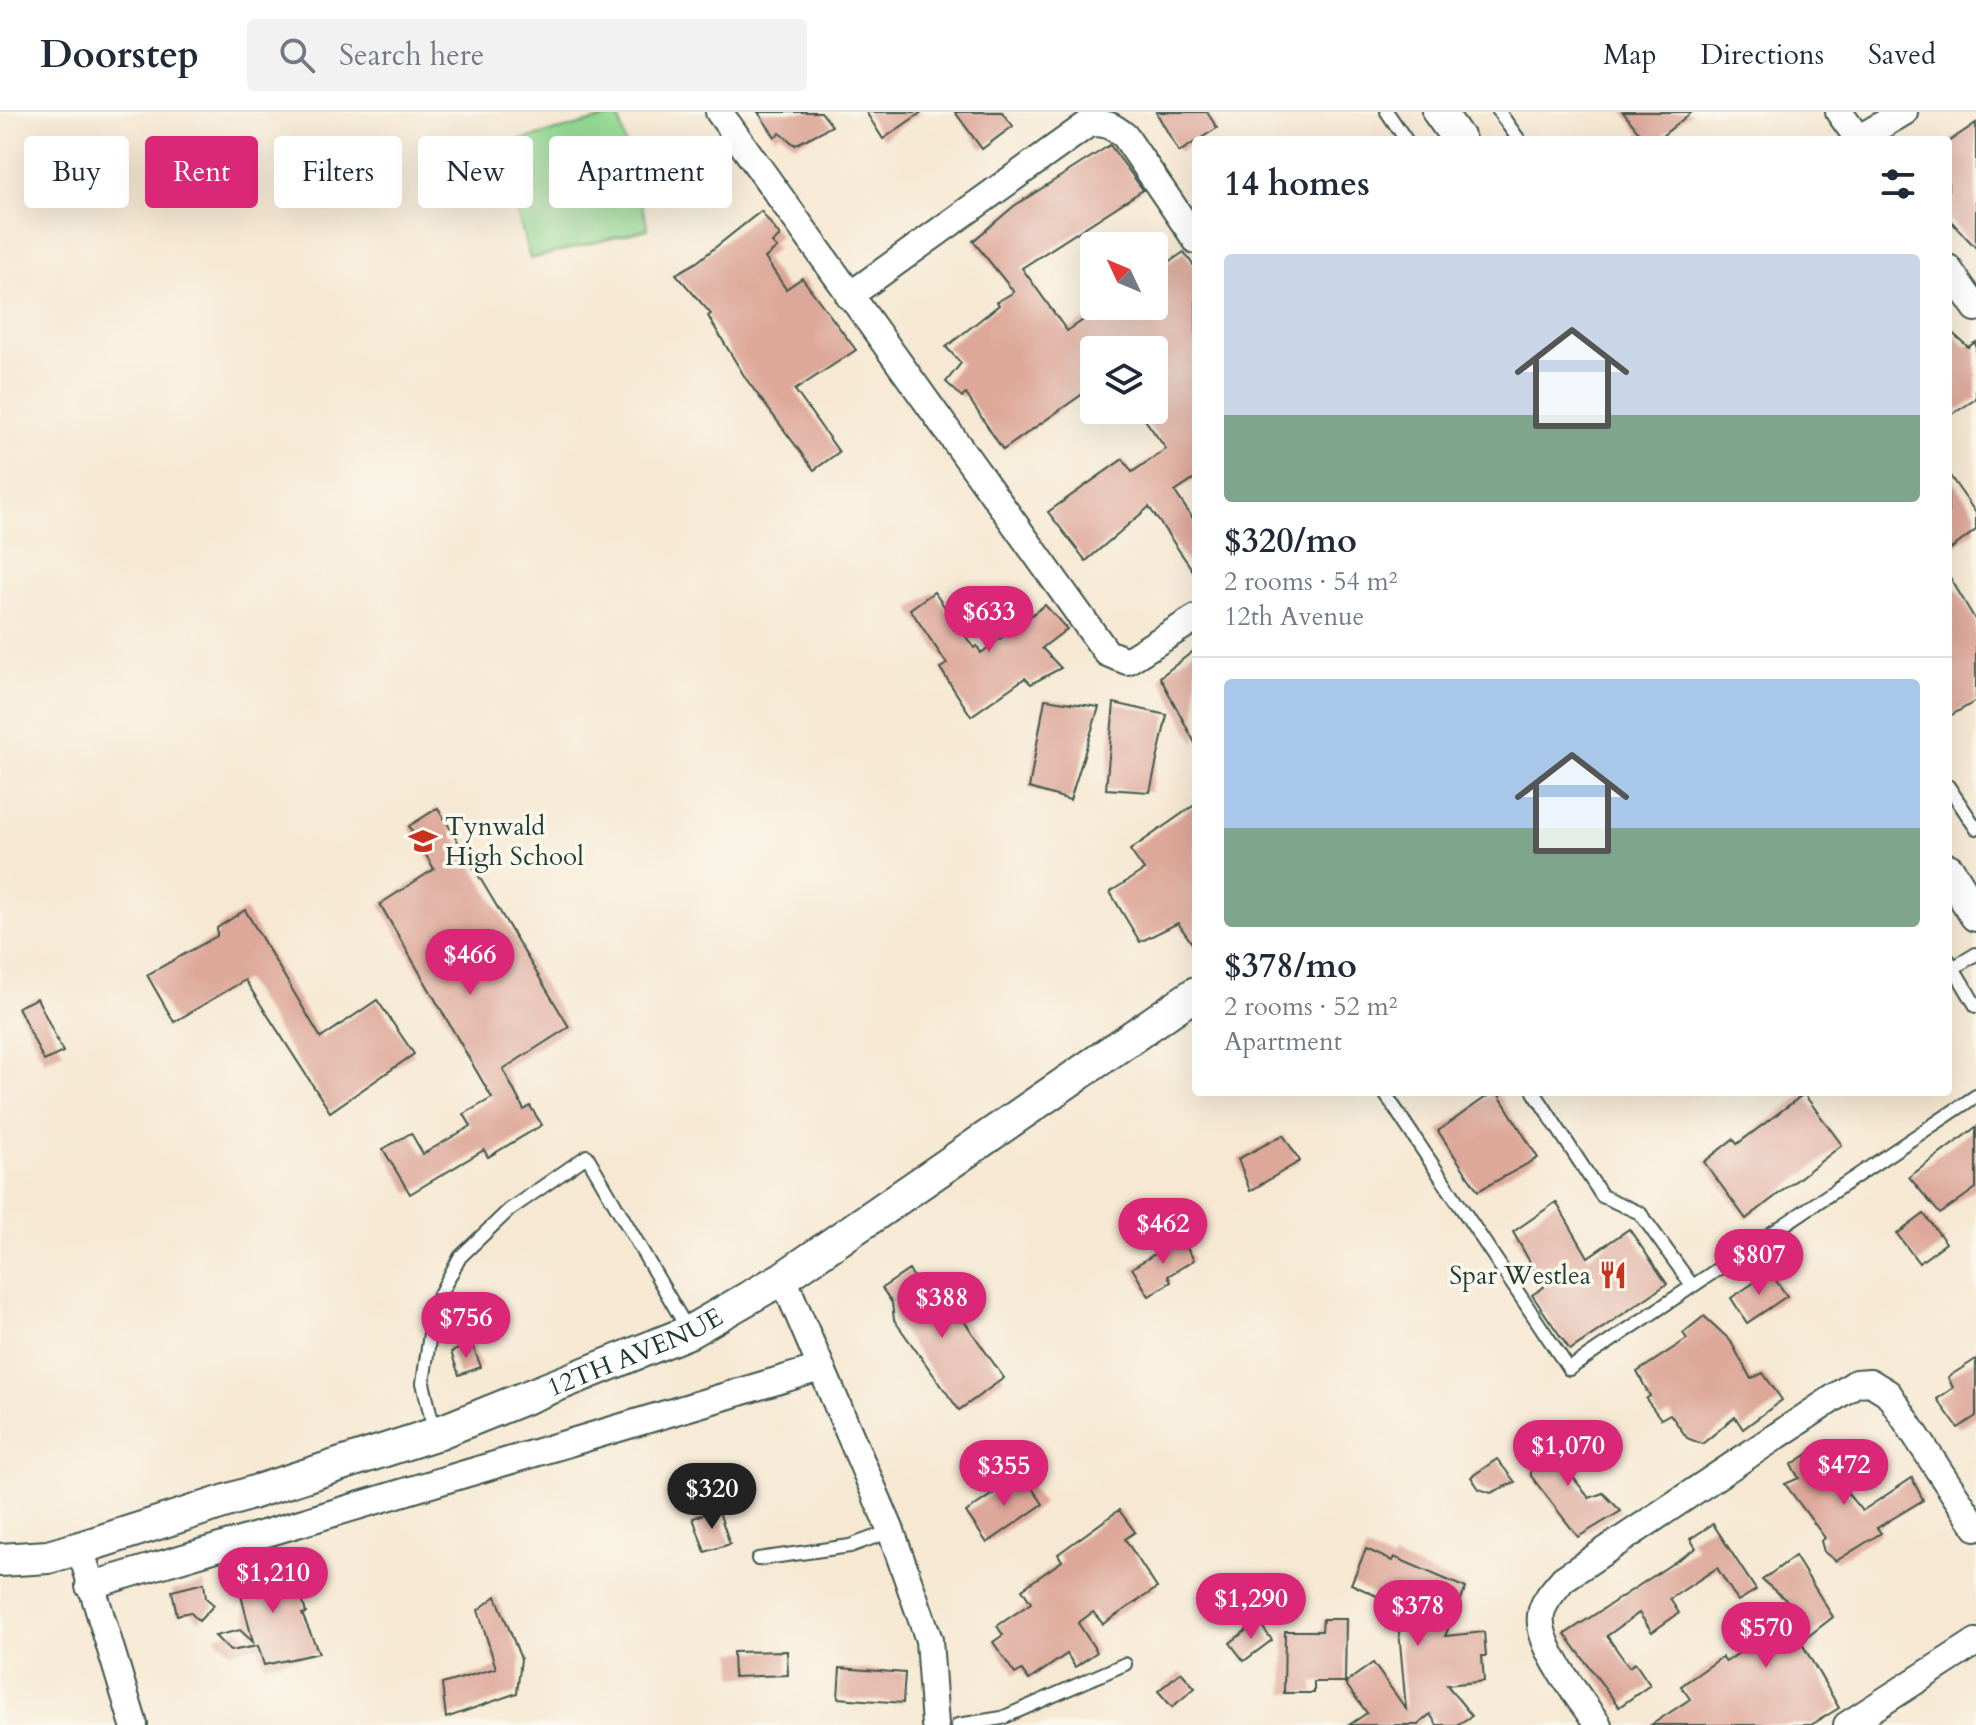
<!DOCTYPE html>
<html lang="en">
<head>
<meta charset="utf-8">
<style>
  :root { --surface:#fff; --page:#f2f2f3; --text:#1f2937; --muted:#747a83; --line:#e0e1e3; --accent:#db2777 }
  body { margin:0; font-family:Cardo,serif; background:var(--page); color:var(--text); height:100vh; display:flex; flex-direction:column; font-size:30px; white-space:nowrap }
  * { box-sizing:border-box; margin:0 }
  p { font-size:26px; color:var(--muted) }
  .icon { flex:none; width:44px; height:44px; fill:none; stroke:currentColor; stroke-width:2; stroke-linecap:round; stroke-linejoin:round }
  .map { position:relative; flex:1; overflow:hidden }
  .sheet { position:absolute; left:1192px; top:24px; width:760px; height:960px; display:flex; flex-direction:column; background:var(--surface); border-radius:8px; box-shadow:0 8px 32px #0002 }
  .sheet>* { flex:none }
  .hud { position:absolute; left:24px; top:24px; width:760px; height:72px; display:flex; gap:16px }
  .needle { width:52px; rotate:314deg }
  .fabs { position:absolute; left:1080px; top:120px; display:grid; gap:16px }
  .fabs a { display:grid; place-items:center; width:88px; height:88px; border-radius:8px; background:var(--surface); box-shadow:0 8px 32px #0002; font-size:40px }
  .price { position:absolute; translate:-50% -68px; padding:0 18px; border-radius:28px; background:var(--accent); color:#fff; font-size:26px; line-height:52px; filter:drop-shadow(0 2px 4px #0008) }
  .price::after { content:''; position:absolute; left:50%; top:48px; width:24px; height:18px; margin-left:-12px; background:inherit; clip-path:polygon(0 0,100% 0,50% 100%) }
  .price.selected { background:#222; color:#fff }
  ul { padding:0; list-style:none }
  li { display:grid; align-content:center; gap:16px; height:424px; padding:0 32px }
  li+li { border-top:2px solid var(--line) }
  li span { display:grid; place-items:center; height:248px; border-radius:8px; color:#555 }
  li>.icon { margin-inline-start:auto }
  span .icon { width:144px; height:144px; fill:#fffc; stroke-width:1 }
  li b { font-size:34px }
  h2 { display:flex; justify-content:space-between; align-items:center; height:96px; padding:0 32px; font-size:34px }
  .pill { padding:0 28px; border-radius:8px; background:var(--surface); box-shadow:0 8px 32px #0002; font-size:28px; line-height:72px }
  .pill.selected { background:var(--accent); color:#fff }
  header { display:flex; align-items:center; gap:48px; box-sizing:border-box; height:112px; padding:0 40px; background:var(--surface); border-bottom:2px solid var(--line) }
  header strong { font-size:38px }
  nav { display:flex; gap:44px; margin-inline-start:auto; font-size:28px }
  .search { width:560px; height:72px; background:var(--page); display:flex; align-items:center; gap:20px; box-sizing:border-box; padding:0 28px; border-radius:8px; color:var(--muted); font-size:30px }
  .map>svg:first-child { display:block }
  .green { fill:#93d892; stroke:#598a63; stroke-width:2 }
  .building { fill:#dda799 }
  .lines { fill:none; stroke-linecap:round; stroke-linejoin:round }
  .service-casing { stroke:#3f574c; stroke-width:16 }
  .minor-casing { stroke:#3f574c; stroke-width:30 }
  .tertiary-casing { stroke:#3f574c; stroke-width:36 }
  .service { stroke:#fff; stroke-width:12 }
  .minor { stroke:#fff; stroke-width:26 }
  .tertiary { stroke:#fff; stroke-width:32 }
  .labels { text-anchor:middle; stroke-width:7; stroke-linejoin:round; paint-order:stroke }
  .poi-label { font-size:26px; fill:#1f3d34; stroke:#fbf7ec; text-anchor:start }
  .street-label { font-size:26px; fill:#1f3d34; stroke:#fbf7ec }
</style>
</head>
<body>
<header>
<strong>Doorstep</strong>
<div class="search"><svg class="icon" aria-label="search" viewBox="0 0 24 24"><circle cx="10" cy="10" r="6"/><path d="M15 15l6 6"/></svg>Search here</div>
<nav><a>Map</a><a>Directions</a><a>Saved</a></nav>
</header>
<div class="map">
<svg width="1976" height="1613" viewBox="0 0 1976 1613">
  <rect width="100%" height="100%" fill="#fbf7ec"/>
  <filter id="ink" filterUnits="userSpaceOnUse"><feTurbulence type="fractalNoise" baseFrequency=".0125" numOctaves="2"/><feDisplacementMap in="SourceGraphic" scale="16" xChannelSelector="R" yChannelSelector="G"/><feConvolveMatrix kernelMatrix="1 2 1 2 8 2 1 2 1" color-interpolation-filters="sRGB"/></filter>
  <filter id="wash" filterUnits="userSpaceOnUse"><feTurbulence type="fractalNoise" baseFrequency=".006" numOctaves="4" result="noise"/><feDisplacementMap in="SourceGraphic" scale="32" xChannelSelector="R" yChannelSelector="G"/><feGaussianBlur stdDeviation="1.8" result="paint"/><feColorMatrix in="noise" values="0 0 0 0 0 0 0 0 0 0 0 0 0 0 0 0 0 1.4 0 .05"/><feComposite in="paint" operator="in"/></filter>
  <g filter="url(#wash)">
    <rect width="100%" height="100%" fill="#f6e8d2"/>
    <!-- green -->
    <path class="green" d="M618,3L648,117L530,147L498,34Z"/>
    <g id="blocks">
      <!-- building -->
      <g class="building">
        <path d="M758,0H821L832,14L795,33L780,21L775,25Z"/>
        <path d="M866,0H922L883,27Z"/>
        <path d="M955,0H1002L1013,14L982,37Z"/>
        <path d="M1156,0H1207L1217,16L1179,40Z"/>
        <path d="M1623,0H1692L1657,28H1645Z"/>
        <path d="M1976,11V136L1948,106V30Z"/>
        <path d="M1110,33L1143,78L1022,156L1067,219L1104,194H1154V160L1184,140L1196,157V366L1175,380L1196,411V463L1149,395L1086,449L1048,400L1123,347L1132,360L1166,337L1138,298H1154V238H1094V274L1003,338L966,282L962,285L946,270L961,251L946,235L999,193L997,190L1014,180L973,129L1014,94Z"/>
        <path d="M761,99L780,124L772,131L777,136L765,146L786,177L802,166L856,238L795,278L839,340L814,358L746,267L708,204L711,202L676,162L697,150Z"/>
        <path d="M1948,217L1968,235L1976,230V287L1948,305Z"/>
        <path d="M1948,361L1976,401V418L1948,439Z"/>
        <path d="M1948,462L1976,509V589L1948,605Z"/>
        <path d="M934,480L974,536L977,534L981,541L1045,493L1067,517L1042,536L1061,556L1031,572L1025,566L971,604L940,556L947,552L910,497Z"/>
        <path d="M1196,537V633L1160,565Z"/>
        <path d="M1045,587L1099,595L1070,688L1029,676Z"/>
        <path d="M1114,591L1167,603L1150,680L1106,677Z"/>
        <path d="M1196,692V837L1178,811L1140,830L1110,780L1144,758L1130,738Z"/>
        <path d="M438,696L569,915L503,957L524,998L530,994L542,1013L488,1045L484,1038L410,1082L383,1037L411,1021L423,1042L471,1014L464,1002L492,986L380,792L434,757L409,714Z"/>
        <path d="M245,798L321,926L377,888L414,942L330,1000L245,868L174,910L147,863L217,824V816Z"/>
        <path d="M37,886L63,940L44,949L18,895Z"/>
        <path d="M1493,980H1497L1538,1046L1478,1079L1438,1019Z"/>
        <path d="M1804,982L1842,1033L1746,1107L1704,1050L1733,1027L1737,1032Z"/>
        <path d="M1976,1015V1076L1940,1102L1909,1065Z"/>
        <path d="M1283,1023L1300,1049L1250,1079L1238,1047Z"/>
        <path d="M1556,1090L1588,1145L1629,1117L1667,1172L1570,1238L1532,1183L1544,1175L1513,1120Z"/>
        <path d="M1924,1102L1946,1131L1919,1151L1897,1122Z"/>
        <path d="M1181,1126L1194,1148L1168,1164L1171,1170L1149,1184L1132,1156Z"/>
        <path d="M909,1158L920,1174L945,1182L1004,1266L959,1298L894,1208L892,1191L882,1176Z"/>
        <path d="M1770,1160L1787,1184L1747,1211L1731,1186Z"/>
        <path d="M1704,1204L1730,1228L1751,1267L1763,1261L1782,1288L1743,1317L1735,1305L1702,1332L1687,1326L1670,1302L1661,1307L1646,1287L1650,1284L1637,1260L1687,1227L1683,1221Z"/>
        <path d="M472,1232L481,1255L459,1263L451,1240Z"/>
        <path d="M1976,1247V1304L1958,1316L1937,1287L1953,1276L1948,1265Z"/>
        <path d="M1564,1319L1576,1333L1560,1348L1589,1386L1603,1381L1621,1399L1578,1425L1531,1364L1530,1344Z"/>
        <path d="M1812,1339L1862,1399L1912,1366L1923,1388L1877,1416L1881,1421L1836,1449L1824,1440L1821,1429L1825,1426L1785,1372L1799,1366L1791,1353Z"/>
        <path d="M1497,1347L1515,1370L1491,1381L1479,1377L1471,1365Z"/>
        <path d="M1022,1362L1043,1392L987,1431L966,1400Z"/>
        <path d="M718,1397L730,1432L705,1440L693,1406Z"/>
        <path d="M1119,1398L1135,1420L1125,1427L1157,1476L1103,1512L1093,1500L1078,1511L1097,1540L1075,1555L1067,1542L1029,1568L1022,1558L1015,1562L993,1530L1003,1523L997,1514L1031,1491L1022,1477L1062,1449L1058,1442Z"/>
        <path d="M1713,1412L1756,1478L1738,1489L1717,1456L1670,1487L1679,1501L1652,1520L1639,1501L1607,1524L1629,1555L1635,1551L1650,1573L1619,1595L1565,1522L1696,1436L1690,1427Z"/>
        <path d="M1366,1437L1392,1449L1394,1445L1466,1476L1445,1524L1484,1520L1486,1544H1482L1484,1569L1447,1573L1472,1604L1456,1613H1437L1430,1602L1418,1613H1349L1367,1601L1345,1571L1373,1551L1406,1597L1398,1508L1430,1509L1351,1472Z"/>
        <path d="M1795,1444L1833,1505L1801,1530L1839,1596L1811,1613H1651L1690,1587L1681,1574L1722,1545L1726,1550L1799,1499L1762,1468Z"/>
        <path d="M290,1445L306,1501L302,1502L319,1541L264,1553L258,1534L230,1539L215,1524L240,1518L253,1530L236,1464Z"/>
        <path d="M204,1471L206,1486L214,1493L199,1509L190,1500L177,1503L172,1479Z"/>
        <path d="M496,1484L521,1547L517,1581L446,1606L442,1572L496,1556L478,1498Z"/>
        <path d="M1323,1507H1346L1345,1570H1314V1581H1284L1285,1519H1322Z"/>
        <path d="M1258,1509L1272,1528L1244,1549L1230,1531Z"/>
        <path d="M787,1539L788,1563L734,1565L733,1540Z"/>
        <path d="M840,1556L905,1561L903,1591L838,1586Z"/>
        <path d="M1181,1560L1195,1576L1172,1595L1158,1579Z"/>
      </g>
    </g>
  </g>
  <g filter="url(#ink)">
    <use href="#blocks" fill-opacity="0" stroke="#3f574c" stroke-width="2"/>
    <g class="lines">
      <defs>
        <g id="service">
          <path d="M1387,0L1406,28"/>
          <path d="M1499,0L1519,28"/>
          <path d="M1948,674L1976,716"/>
          <path d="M1948,847L1976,894"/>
          <path d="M1948,859L1976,842"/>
          <path d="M1384,980L1569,1257L1976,984"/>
          <path d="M1534,980L1602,1084L1640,1101L1691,1172"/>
          <path d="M435,1322L423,1271L434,1193L460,1145L509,1098L587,1044L688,1218"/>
          <path d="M758,1447L850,1434L891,1419"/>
          <path d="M958,1613L1002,1606L1125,1552"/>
        </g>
        <g id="minor">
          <path d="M719,0L1107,541L1127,549L1196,506"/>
          <path d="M1839,0L1859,28"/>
          <path d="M1858,27L1904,0"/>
          <path d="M1948,156L1976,196"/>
          <path d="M849,184L1088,12C1104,9 1113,14 1125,24L1196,128"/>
          <path d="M783,1166L891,1419L929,1528L935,1613"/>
          <path d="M80,1436L134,1613"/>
          <path d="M89,1474L820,1256"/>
          <path d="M1598,1613C1580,1586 1532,1529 1542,1498C1546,1486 1555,1477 1563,1467L1856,1271L1870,1270L1888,1281L1976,1415"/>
          <path d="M1847,1613L1976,1530"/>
        </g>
        <g id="tertiary">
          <path d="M1439,0L1459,28"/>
          <path d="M1948,758L1976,803"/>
          <path id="s1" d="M0,1448L48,1445L80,1436L435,1322L689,1220L783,1166L1196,881"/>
        </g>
      </defs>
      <!-- service casing -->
      <use href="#service" class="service-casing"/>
      <!-- minor casing -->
      <use href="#minor" class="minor-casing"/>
      <!-- tertiary casing -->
      <use href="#tertiary" class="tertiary-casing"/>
      <!-- service -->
      <use href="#service" class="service"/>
      <!-- minor -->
      <use href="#minor" class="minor"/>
      <!-- tertiary -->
      <use href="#tertiary" class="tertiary"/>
    </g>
  </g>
  <!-- icons -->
  <defs>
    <symbol id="school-bare" viewBox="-9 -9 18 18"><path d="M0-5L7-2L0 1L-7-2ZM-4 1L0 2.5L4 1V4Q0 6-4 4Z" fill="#c8321e" stroke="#fbf7ec" stroke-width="2.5" paint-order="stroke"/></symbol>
    <symbol id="restaurant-bare" viewBox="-9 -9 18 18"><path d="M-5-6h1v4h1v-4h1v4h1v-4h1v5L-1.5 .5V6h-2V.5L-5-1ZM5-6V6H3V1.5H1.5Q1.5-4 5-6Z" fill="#c8321e" stroke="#fbf7ec" stroke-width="2.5" paint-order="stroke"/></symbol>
  </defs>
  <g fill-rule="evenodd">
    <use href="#school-bare" x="403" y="709" width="40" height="40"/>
    <use href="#restaurant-bare" x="1593" y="1143" width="40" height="40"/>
  </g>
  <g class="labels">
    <!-- poi labels -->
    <g class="poi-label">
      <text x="445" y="723">Tynwald<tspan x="445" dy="30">High School</tspan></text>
      <text x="1591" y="1172" text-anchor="end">Spar Westlea</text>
    </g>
    <!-- street labels -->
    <g class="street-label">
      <text dy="9" stroke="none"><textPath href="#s1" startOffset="670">12TH AVENUE</textPath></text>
    </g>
  </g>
</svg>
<div class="fabs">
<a><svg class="needle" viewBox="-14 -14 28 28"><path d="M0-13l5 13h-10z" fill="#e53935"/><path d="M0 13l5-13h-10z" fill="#747a83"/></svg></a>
<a><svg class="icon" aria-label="layers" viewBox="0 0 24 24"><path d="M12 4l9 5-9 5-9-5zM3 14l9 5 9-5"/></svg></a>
</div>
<b class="price" style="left:989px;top:542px">$633</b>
<b class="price" style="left:470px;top:885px">$466</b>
<b class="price" style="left:1163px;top:1154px">$462</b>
<b class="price" style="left:1759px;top:1185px">$807</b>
<b class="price" style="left:942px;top:1228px">$388</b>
<b class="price" style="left:466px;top:1248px">$756</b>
<b class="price" style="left:1568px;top:1376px">$1,070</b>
<b class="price" style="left:1844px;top:1395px">$472</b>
<b class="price" style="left:1004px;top:1396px">$355</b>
<b class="price selected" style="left:712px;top:1419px">$320</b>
<b class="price" style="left:273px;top:1503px">$1,210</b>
<b class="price" style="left:1251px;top:1529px">$1,290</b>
<b class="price" style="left:1418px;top:1536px">$378</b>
<b class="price" style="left:1766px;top:1558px">$570</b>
<div class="hud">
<a class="pill">Buy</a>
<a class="pill selected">Rent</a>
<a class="pill">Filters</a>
<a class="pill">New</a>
<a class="pill">Apartment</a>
</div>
<section class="sheet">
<h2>14 homes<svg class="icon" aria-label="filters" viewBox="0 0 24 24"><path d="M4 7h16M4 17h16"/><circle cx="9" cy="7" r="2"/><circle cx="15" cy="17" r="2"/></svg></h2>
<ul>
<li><span style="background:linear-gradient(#c9d6e8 65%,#7fa58c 0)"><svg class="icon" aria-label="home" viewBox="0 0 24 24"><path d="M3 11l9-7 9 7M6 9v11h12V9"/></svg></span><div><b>$320/mo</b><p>2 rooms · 54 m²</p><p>12th Avenue</p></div></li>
<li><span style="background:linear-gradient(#a9c7e8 60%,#7fa58c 0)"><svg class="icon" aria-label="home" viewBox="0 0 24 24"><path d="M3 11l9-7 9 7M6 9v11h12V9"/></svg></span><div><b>$378/mo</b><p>2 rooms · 52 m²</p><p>Apartment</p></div></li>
</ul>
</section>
</div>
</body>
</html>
